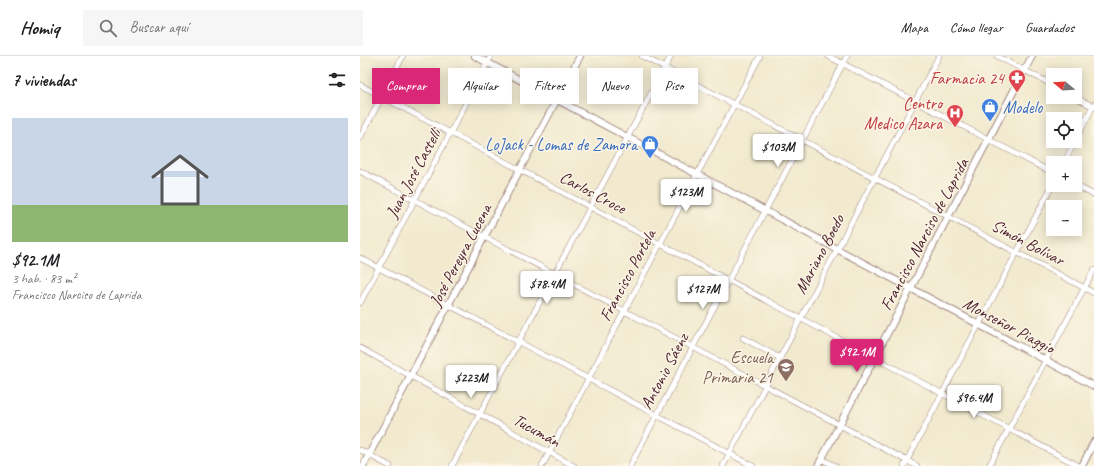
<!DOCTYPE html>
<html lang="es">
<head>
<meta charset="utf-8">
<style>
  :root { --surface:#fff; --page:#f6f6f6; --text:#202124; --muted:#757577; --line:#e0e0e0; --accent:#db2777 }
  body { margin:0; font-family:Caveat,sans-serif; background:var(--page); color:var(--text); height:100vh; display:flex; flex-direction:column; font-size:15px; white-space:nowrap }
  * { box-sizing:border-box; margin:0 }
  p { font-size:13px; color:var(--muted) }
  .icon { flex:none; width:22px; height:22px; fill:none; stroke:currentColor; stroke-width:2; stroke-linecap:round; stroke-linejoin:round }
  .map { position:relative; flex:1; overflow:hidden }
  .sheet { display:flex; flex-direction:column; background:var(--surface); width:360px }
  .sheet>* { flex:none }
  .guide { position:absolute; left:12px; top:12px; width:380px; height:36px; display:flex; gap:8px }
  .needle { width:26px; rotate:288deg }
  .controls { position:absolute; left:686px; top:12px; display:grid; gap:8px }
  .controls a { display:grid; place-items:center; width:36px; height:36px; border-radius:0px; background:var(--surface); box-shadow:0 2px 10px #0003; font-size:20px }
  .price { position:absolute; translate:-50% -34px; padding:0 9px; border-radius:4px; background:#fff; color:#222; font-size:13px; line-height:26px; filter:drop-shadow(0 1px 2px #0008) }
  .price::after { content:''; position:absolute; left:50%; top:24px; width:12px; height:9px; margin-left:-6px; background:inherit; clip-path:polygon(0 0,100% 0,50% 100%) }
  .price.selected { background:var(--accent); color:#fff }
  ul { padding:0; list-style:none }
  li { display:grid; align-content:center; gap:8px; height:212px; padding:0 12px }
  li span { display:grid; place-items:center; height:124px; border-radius:0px; color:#555 }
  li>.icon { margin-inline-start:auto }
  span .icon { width:72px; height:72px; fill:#fffc; stroke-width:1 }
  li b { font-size:17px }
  h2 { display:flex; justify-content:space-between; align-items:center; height:48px; padding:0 12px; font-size:17px }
  .tag { padding:0 14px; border-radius:0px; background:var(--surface); box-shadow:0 2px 10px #0003; font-size:14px; line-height:36px }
  .tag.selected { background:var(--accent); color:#fff }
  header { display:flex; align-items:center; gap:24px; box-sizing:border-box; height:56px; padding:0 20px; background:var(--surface); border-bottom:1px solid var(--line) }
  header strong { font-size:19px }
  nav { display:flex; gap:22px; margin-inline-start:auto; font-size:14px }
  .search { width:280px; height:36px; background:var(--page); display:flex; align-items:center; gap:10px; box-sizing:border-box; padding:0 14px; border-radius:0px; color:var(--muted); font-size:15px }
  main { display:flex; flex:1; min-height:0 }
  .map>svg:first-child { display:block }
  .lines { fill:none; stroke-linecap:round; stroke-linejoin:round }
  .minor-casing { stroke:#9e847d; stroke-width:6 }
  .tertiary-casing { stroke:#9e847d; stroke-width:8 }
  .minor { stroke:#fff; stroke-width:5 }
  .tertiary { stroke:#fff; stroke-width:6 }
  .labels { text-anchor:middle; stroke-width:3; stroke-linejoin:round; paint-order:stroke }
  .health-label { font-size:17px; fill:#be3a42; stroke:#fcf5e5; text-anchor:end }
  .shop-label { font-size:17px; fill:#366cbe; stroke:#fcf5e5; text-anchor:start }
  .street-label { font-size:17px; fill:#4a1f2b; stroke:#fcf5e5 }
  .education-label { font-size:17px; fill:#785e54; stroke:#fcf5e5; text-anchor:end }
</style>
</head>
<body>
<header>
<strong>Homiq</strong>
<div class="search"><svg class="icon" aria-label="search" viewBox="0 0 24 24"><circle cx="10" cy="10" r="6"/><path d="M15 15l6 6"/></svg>Buscar aquí</div>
<nav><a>Mapa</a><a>Cómo llegar</a><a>Guardados</a></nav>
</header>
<main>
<section class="sheet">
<h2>7 viviendas<svg class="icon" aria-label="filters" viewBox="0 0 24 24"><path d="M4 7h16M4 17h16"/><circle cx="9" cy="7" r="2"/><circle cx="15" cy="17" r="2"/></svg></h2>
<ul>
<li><span style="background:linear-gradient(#c9d6e8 70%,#8fb573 0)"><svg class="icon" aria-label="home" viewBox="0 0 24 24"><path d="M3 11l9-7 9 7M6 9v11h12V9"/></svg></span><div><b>$92.1M</b><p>3 hab. · 83 m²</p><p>Francisco Narciso de Laprida</p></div></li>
</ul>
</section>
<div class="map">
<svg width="734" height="410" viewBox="0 0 734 410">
  <rect width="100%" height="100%" fill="#fcf5e5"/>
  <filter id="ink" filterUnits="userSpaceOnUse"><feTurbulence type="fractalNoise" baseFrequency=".025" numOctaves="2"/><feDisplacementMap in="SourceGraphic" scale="8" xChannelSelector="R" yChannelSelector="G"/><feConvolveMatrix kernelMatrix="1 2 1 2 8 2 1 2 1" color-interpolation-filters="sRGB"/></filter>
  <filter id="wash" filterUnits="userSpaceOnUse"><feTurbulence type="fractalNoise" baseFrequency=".012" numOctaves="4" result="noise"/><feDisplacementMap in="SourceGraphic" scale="16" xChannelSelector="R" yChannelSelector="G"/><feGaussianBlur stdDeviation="0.9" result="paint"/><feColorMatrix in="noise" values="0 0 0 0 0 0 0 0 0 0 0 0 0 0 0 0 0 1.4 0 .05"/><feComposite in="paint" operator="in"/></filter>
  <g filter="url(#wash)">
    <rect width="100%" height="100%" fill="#f1eacf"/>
  </g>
  <g filter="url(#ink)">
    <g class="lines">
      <defs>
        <g id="minor">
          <path d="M282,0L734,237"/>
          <path d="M468,0L693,117"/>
          <path d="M637,0L693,29"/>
          <path d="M0,29L719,410"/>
          <path d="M715,41L734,51"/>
          <path d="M0,82L43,0"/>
          <path d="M704,107L734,48"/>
          <path d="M0,115L557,410"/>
          <path d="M715,129L734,139"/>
          <path d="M0,202L393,410"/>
          <path d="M0,247L131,0"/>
          <path d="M383,282L420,302"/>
          <path d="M0,292L214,410"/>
          <path d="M0,394L30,410"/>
          <path d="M462,403L475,410"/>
          <path d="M92,410L311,0"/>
          <path d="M182,410L400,0"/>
          <path d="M270,410L487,0"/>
          <path d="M363,410L579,0"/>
          <path d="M544,410L693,128"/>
          <path d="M629,410L734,214"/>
        </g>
        <g id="tertiary">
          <path d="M115,0L734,330"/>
          <path d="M3,410L220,0"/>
          <path d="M458,410L672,0"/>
          <path d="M722,410L734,386"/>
        </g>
      </defs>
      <!-- minor casing -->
      <use href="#minor" class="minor-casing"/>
      <!-- tertiary casing -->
      <use href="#tertiary" class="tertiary-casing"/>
      <!-- minor -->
      <use href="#minor" class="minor"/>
      <!-- tertiary -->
      <use href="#tertiary" class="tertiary"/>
    </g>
  </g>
  <!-- icons -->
  <defs>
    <symbol id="pharmacy-pin" viewBox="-11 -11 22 30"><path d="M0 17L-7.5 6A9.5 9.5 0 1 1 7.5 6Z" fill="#e0444e" stroke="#fcf5e5"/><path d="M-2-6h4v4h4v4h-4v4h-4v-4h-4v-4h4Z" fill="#fff"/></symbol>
    <symbol id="shop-pin" viewBox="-11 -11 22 30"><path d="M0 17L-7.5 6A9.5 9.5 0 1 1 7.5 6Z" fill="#3f7fe0" stroke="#fcf5e5"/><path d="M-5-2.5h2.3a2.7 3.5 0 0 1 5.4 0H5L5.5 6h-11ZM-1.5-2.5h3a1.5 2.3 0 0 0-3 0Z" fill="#fff"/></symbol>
    <symbol id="hospital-pin" viewBox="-11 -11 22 30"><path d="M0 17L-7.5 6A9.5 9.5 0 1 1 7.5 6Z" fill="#e0444e" stroke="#fcf5e5"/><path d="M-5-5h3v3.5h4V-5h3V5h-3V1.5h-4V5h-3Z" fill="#fff"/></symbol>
    <symbol id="school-pin" viewBox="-11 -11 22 30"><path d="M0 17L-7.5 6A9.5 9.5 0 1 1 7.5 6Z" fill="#8d6e63" stroke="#fcf5e5"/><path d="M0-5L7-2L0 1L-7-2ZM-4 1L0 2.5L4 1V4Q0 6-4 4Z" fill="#fff"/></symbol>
  </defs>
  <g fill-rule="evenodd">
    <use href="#pharmacy-pin" x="647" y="12" width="20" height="27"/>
    <use href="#shop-pin" x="620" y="41" width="20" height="27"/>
    <use href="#hospital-pin" x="585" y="47" width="20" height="27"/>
    <use href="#shop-pin" x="280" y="78" width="20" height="27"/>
    <use href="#school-pin" x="416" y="301" width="20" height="27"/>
  </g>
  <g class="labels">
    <!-- health labels -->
    <g class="health-label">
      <text x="644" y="28">Farmacia 24</text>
      <text x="582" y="53">Centro<tspan x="582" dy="20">Medico Azara</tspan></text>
    </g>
    <!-- shop labels -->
    <g class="shop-label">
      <text x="643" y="57">Modelo</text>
      <text x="277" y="94" text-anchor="end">LoJack - Lomas de Zamora</text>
    </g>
    <!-- street labels -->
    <g class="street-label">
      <text transform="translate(53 117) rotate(-62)" y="6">Juan José Castelli</text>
      <text transform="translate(233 136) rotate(28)" y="6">Carlos Croce</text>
      <text transform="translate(564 178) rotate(-62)" y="6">Francisco Narciso de Laprida</text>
      <text transform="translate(668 186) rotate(28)" y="6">Simón Bolívar</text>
      <text transform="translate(459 198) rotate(-62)" y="6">Mariano Boedo</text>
      <text transform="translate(100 199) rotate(-62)" y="6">José Pereyra Lucena</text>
      <text transform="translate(267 219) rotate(-62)" y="6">Francisco Portela</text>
      <text transform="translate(649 269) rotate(28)" y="6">Monseñor Piaggio</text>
      <text transform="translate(304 315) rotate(-62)" y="6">Antonio Sáenz</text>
      <text transform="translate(177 374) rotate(29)" y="6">Tucumán</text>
    </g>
    <!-- education labels -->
    <g class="education-label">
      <text x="413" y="307">Escuela<tspan x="413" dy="20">Primaria 21</tspan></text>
    </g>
  </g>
</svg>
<div class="controls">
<a><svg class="needle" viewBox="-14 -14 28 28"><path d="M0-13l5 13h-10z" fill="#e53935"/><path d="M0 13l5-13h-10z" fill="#757577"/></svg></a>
<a><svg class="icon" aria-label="locate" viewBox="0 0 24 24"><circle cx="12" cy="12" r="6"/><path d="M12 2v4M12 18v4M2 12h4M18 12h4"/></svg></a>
<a>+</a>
<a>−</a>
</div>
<b class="price" style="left:418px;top:112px">$103M</b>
<b class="price" style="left:326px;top:157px">$123M</b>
<b class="price" style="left:187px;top:249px">$78.4M</b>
<b class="price" style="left:343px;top:254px">$127M</b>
<b class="price selected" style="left:497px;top:317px">$92.1M</b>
<b class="price" style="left:111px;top:343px">$223M</b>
<b class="price" style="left:614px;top:363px">$96.4M</b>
<div class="guide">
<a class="tag selected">Comprar</a>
<a class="tag">Alquilar</a>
<a class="tag">Filtros</a>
<a class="tag">Nuevo</a>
<a class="tag">Piso</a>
</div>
</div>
</main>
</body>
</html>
